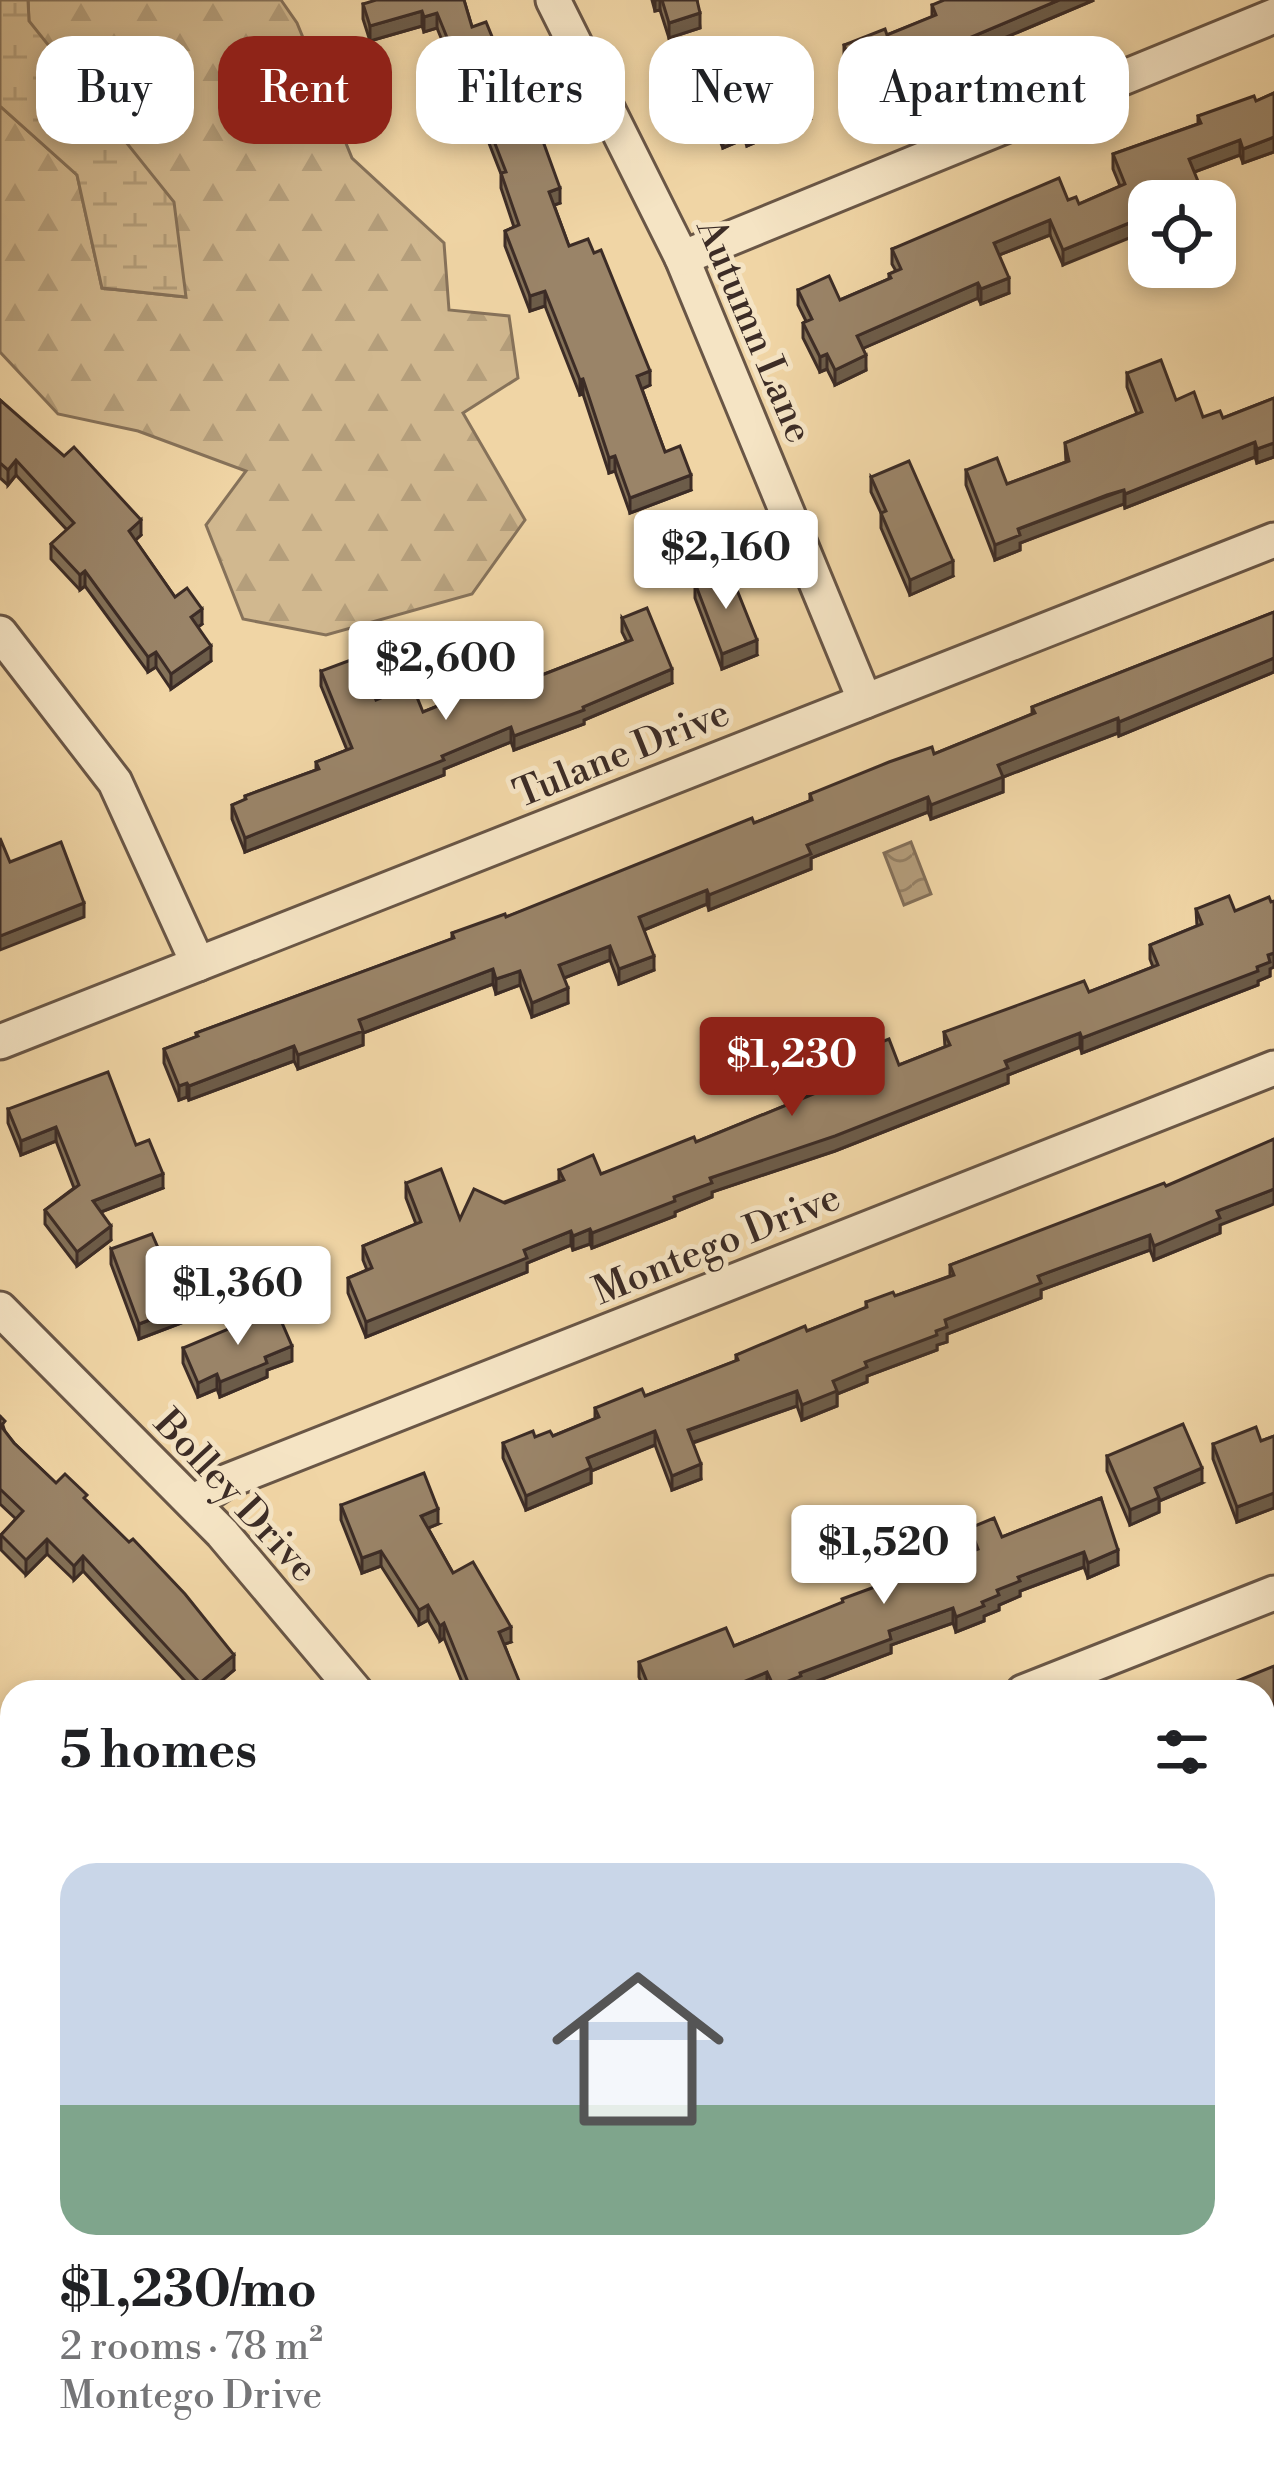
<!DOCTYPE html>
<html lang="en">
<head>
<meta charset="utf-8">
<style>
  :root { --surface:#fff; --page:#f2f2f2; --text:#202124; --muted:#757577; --accent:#8f2418 }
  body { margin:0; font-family:"Libre Bodoni",serif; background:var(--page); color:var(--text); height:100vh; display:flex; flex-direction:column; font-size:45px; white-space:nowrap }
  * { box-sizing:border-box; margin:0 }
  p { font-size:39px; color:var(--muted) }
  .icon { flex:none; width:66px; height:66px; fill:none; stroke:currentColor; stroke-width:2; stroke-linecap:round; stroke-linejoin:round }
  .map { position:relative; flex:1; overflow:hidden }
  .panel { position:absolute; left:0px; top:1680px; width:1275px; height:807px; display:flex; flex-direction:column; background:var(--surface); border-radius:36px 36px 0 0; box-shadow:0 6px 18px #0003 }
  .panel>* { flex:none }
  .hud { position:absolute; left:36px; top:36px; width:1203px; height:108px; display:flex; gap:24px }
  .fabs { position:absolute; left:1128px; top:180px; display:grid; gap:24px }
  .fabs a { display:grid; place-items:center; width:108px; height:108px; border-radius:24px; background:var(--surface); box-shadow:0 6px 18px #0003; font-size:60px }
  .price { position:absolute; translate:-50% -102px; padding:0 27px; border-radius:12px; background:#fff; color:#222; font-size:39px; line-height:78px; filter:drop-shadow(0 3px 6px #0008) }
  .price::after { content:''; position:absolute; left:50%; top:72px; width:36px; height:27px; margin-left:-18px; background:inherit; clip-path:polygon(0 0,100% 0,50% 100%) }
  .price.current { background:var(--accent); color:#fff }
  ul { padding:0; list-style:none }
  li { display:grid; align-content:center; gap:24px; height:636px; padding:0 60px }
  li span { display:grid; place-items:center; height:372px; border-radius:36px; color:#555 }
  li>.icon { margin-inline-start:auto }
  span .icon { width:216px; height:216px; fill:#fffc; stroke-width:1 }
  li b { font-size:51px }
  h2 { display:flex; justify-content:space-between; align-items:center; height:144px; padding:0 60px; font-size:51px }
  .chip { padding:0 42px; border-radius:36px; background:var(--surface); box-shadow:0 6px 18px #0003; font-size:42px; line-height:108px }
  .chip.current { background:var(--accent); color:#fff }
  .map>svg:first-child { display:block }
  .forest { fill:url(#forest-firs); stroke:#86725a; stroke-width:3 }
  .wetland { fill:url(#wetland-marsh); stroke:#86725a; stroke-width:3 }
  .water { fill:url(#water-waves); stroke:#836f58; stroke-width:3 }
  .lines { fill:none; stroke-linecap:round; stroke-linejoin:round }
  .minor-casing { stroke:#695646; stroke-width:39 }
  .minor { stroke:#f5e4c4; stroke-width:33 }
  .wall { fill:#847259; stroke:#3c2c26; stroke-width:3 }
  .shaded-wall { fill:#6c5c49; stroke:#3c2c26; stroke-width:3 }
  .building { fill:#9a8468; stroke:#3c2c26; stroke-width:3 }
  .labels { text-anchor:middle; stroke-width:10; stroke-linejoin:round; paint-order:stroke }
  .street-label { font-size:39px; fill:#3c2c26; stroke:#f5e4c4 }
</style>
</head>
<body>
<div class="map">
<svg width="1274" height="2485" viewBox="0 0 1274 2485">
  <defs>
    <pattern id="forest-firs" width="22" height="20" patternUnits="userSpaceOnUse" patternTransform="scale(3)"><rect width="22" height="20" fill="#d1b88f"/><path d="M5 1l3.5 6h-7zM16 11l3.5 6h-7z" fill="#b49e7b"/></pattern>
    <pattern id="wetland-marsh" width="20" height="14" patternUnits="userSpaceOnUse" patternTransform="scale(3)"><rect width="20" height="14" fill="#d1b88f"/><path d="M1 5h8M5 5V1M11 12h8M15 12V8" fill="none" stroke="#b49e7b"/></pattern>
    <pattern id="water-waves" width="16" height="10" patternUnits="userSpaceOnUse" patternTransform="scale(3)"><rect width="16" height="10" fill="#b39c7a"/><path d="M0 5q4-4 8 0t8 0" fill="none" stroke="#937f64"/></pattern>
  </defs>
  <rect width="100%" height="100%" fill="#f0d5a5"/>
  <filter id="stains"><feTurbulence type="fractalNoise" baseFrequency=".00167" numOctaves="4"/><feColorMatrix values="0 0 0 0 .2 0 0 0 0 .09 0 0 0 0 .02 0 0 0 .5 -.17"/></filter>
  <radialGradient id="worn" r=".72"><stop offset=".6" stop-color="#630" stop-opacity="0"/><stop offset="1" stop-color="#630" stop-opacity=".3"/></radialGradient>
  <!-- forest -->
  <path class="forest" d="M28,0H281L297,23L352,158L444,243L449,310L509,316L518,378L463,413L525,520L472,594L326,635L243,619L206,525L246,471L138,431L58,414L0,352V106L77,175L102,288L185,297L29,21Z"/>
  <!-- wetland -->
  <path class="wetland" d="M0,0H28L29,21L174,202L186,297L102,288L77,175L0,106Z"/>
  <!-- water -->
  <path class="water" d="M911,842L931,894L904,905L884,853Z"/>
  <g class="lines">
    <defs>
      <g id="minor">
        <path d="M553,0L682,258L865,701"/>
        <path d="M682,258L1274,16"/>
        <path d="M0,633L115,782L198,964"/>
        <path d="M0,1042L1274,540"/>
        <path d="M0,1309L222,1533L356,1692"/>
        <path d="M193,1503L225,1482L1274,1068"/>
        <path d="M1023,1692L1274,1593"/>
        <path d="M0,2010L12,2027"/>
        <path d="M1263,2124L1274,2119"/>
        <path d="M261,2475L265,2485"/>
        <path d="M1259,2475L1265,2485"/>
        <path d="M345,2485L370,2475"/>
        <path d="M1168,2485L1195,2475"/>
      </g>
    </defs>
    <!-- minor casing -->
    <use href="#minor" class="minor-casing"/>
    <!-- minor -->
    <use href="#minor" class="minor"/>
  </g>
  <!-- wall -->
  <g class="wall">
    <path d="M464,0L472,27L560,203L554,205L569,246L650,385L642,389L665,452L691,490L630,513L615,471L609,473L583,394L580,395L545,306L530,311L505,246V231L514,227L501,188V174L469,92L464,94L437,28L424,32L422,26L370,41L363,19V4Z"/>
    <path d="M652,0H697L700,28L669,38L660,10L655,11Z"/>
    <path d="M1094,0L860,99L844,60V45L887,35L932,17V5Z"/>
    <path d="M728,74L770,86L810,119L747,146L744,139L723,148L708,113V98L728,90Z"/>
    <path d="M1274,93V152L1243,163L1240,155L1194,172L1149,201L1063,265L1050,235L999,255L1009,293L981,304L978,298L863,348L866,370L835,385L827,369L820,372L803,338V323L806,321L798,305V290L840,300L889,279V274L896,271L892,264V249L1068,200L1079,204L1120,186L1113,169V154L1198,124V116L1256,101Z"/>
    <path d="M1127,373L1203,417L1223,418L1274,398V457L1257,463L1255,457L1125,508L1124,504L1107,509L1020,543V550L995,560L966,485V470L1007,484L1066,462L1065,443L1137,414L1127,387Z"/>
    <path d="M0,400L141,535L135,540L175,597L202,624L198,627L211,661L171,689L156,667L148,672L85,586L80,590L51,559V544L67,530L16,475L8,485L0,478Z"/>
    <path d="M871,477L953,576L910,595L881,528V513L871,492Z"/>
    <path d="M695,583L757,655L722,669L695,598Z"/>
    <path d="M1274,612V672L1119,736L1118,733L1003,777V792L931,819L928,812L811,858V869L709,910L707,904L644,930L654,970L619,984L610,960L564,978L568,1003L532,1017L520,985L496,994L493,984L363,1033V1045L298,1069L294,1061L189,1100L187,1097L179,1100L164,1063V1049L196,1037V1033L452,939V933L506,917L754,823L810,801V794L934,754L1032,714V707Z"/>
    <path d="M622,618L672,683L584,720V724L514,750L511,742L444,769V775L245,852L232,819V805L245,800V796L316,770V762L347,750L321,686V671L376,700L423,712L508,678V671L542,675L627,642L622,632Z"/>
    <path d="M1196,909L1235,911L1270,969V976L1258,981V985L1082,1053L1080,1047L1008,1075V1083L835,1151L712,1192V1197L675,1212V1216L592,1248L590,1244L573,1250L571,1245L527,1263V1272L366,1337L348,1293V1278L367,1270L363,1260V1246L416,1224L406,1198V1183L460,1219L559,1181V1170L601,1174L696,1142L850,1079L846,1071V1056L899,1065L945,1047L944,1032L1089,992L1153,967L1150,959V945L1197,926Z"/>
    <path d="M8,1109L136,1145L163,1188L101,1212L111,1240L77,1266L45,1224V1210L74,1188L56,1141L21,1155L8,1123Z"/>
    <path d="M1166,1186L1220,1225V1233L1154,1260L1150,1250L1041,1290V1298L947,1334V1342L937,1345V1350L867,1376V1382L837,1394V1406L802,1420L797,1406L693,1443L701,1479L672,1490L655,1445L591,1471V1483L526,1510L503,1458V1443L553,1436L595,1419V1408L645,1396L736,1361V1355L807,1331L866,1308V1302L895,1296L950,1276V1265Z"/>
    <path d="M111,1249L184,1322L139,1339L111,1264Z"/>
    <path d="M183,1348L292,1361L267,1370V1377L220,1397L217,1389L198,1397L183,1363Z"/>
    <path d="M0,1416L5,1432L14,1443L56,1483L87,1501L234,1670L208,1692H195L83,1571L74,1580L47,1554L26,1575L1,1550V1535L16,1519L0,1504Z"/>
    <path d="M1274,1436V1508L1237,1522L1213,1459V1444L1261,1441Z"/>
    <path d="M1107,1456L1202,1483L1159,1501V1512L1130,1525L1107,1471Z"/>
    <path d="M1101,1498L1118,1565L1088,1578L1084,1567L1020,1591V1596L999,1605V1610L984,1616V1621L956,1632L953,1623L891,1645V1653L801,1687V1691L799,1692H769L767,1687L756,1692H645L639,1677V1662L734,1646L973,1551L970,1543V1528L1002,1537Z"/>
    <path d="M341,1505L438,1524L428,1528L453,1573L511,1642L504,1644L522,1692H466L444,1638L440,1641L428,1620L419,1625L381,1566L362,1573L341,1520Z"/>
    <path d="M12,1833V1882L0,1867V1843Z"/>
    <path d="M0,2134L6,2143L12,2146V2240L0,2221Z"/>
    <path d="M1274,2201V2289L1269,2278L1263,2279V2207Z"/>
    <path d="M12,2243V2298L0,2277V2250Z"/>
  </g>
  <!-- shaded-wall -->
  <g class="shaded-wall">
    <path d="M655,0H660V10L655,11Z"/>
    <path d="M1059,0H1094L860,99V84Z"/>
    <path d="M422,11V26L370,41V26Z"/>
    <path d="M437,13V28L424,32V17Z"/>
    <path d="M700,13V28L669,38V23Z"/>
    <path d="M469,77V92L464,94V79Z"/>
    <path d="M810,104V119L747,146V131Z"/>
    <path d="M744,125V139L723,148V133Z"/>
    <path d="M1274,137V152L1243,163V149Z"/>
    <path d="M1240,140V155L1189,174V159Z"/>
    <path d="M560,188V203L549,207V192Z"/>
    <path d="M1149,215V230L1063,265V250Z"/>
    <path d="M1050,220V235L994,257V243Z"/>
    <path d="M1009,278V293L981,304V289Z"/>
    <path d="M978,283V298L857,351V336Z"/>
    <path d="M545,291V306L530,311V296Z"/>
    <path d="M827,354V369L820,372V357Z"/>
    <path d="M866,355V370L835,385V370Z"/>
    <path d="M650,371V385L637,391V376Z"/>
    <path d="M583,379V394L580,395V380Z"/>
    <path d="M1255,442V457L1125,508V494Z"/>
    <path d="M1274,443V457L1257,463V449Z"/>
    <path d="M615,456V471L609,473V458Z"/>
    <path d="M16,460V475L8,485V470Z"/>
    <path d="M691,475V490L630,513V498Z"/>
    <path d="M1124,490V504L1020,543V550L995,560V545L1018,529Z"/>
    <path d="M141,520V535L129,546V531Z"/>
    <path d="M953,561V576L910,595V580Z"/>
    <path d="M85,571V586L80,590V575Z"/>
    <path d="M202,609V624L191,632V617Z"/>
    <path d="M757,640V655L722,669V654Z"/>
    <path d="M211,646V661L171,689V674Z"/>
    <path d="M156,652V667L148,672V657Z"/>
    <path d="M1274,658V672L1119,736V722Z"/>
    <path d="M672,669V683L584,720V724L514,750V736Z"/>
    <path d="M1118,718V733L1003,777V792L931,819V805L998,765Z"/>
    <path d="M511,727V742L444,769V775L245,852V838Z"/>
    <path d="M928,797V812L811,858V869L709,910V895L807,845Z"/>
    <path d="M707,890V904L639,932V917Z"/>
    <path d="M84,903V917L0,950V936Z"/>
    <path d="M610,946V960L559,980V965Z"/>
    <path d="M1274,953V967L1270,969V976L1258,981V985L1082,1053V1038L1257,967L1268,955Z"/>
    <path d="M654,956V970L619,984V969Z"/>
    <path d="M493,969V984L363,1033V1045L298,1069V1055L359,1020Z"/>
    <path d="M520,971V985L496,994V979Z"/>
    <path d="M568,988V1003L532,1017V1003Z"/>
    <path d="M1080,1033V1047L1008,1075V1083L835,1151L712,1192V1197L675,1212V1216L592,1248V1233L674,1197L710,1178Z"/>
    <path d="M294,1046V1061L189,1100V1086Z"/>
    <path d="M187,1083V1097L179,1100V1086Z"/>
    <path d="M56,1127V1141L21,1155V1141Z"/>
    <path d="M163,1174V1188L93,1215V1201Z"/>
    <path d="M1274,1189V1204L1220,1225V1233L1154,1260V1246L1217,1211Z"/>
    <path d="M111,1226V1240L77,1266V1252Z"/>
    <path d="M590,1229V1244L573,1250V1236Z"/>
    <path d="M571,1231V1245L527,1263V1272L366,1337V1322L524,1250Z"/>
    <path d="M1150,1235V1250L1041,1290V1298L947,1334V1342L937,1345V1350L867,1376V1382L837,1394V1406L802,1420V1405L833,1381L865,1362L936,1331L945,1320L1038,1276Z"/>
    <path d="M184,1307V1322L139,1339V1324Z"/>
    <path d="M292,1346V1361L267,1370V1377L220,1397V1382L265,1357Z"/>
    <path d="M217,1374V1389L198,1397V1383Z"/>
    <path d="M797,1391V1406L688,1444V1430Z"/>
    <path d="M655,1431V1445L591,1471V1483L526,1510V1496L587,1458Z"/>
    <path d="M701,1464V1479L672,1490V1476Z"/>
    <path d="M1202,1468V1483L1159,1501V1512L1130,1525V1510L1155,1488Z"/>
    <path d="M1274,1493V1508L1237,1522V1507Z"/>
    <path d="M438,1509V1524L421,1531V1516Z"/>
    <path d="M47,1539V1554L26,1575V1560Z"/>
    <path d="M1118,1550V1565L1088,1578V1563Z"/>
    <path d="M381,1551V1566L362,1573V1558Z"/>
    <path d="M1084,1552V1567L1020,1591V1596L999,1605V1610L984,1616V1621L956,1632V1617L1018,1577Z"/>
    <path d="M83,1556V1571L74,1580V1566Z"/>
    <path d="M428,1605V1620L419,1625V1610Z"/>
    <path d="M953,1608V1623L891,1645V1653L801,1687V1691L799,1692H774V1687L800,1673L889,1631Z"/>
    <path d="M444,1623V1638L440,1641V1626Z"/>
    <path d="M511,1627V1642L499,1646V1632Z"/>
    <path d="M234,1655V1670L208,1692H200V1683Z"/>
    <path d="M767,1672V1687L756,1692H719Z"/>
    <path d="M1274,1714V1729L1263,1733V1719Z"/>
    <path d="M1274,1981V1996L1263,2001V1986Z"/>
    <path d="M1269,2263V2278L1264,2280V2266Z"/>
    <path d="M716,2475H720V2485H692Z"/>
    <path d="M765,2475H782V2483L776,2485H740Z"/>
  </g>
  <!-- building -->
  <g class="building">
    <path d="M376,0H464L472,27L486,22L527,122L531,121L537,134L540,133L560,188L549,192L569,246L588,239L594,253L601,250L650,371L637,376L665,452L680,446L691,475L630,498L615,456L609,458L583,379L580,380L545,291L530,296L505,231L519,225L501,173L506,172L469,77L464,79L437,13L424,17L422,11L370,26L363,4Z"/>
    <path d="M662,0H697L700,13L669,23Z"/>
    <path d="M944,0H1059L860,84L844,45L885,29L887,35L936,15L932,5Z"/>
    <path d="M758,62L770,86L798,74L810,104L747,131L744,125L723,133L708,98L733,87L728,74Z"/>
    <path d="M1274,93V137L1243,149L1240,140L1189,159L1206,201H1149V215L1063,250L1050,220L994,243L1009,278L981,289L978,283L857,336L866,355L835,370L827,354L820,357L803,323L812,319L798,290L829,276L840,300L891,278L889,274L901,269L892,249L1059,178L1068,200L1076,197L1079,204L1125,184L1113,154L1201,123L1198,116L1254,96L1256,101Z"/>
    <path d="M1161,360L1176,400L1194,392L1203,417L1220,411L1223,418L1274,398V443L1257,449L1255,442L1125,494L1124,490L1107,495L1018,529L1020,535L995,545L966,470L997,458L1007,484L1069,461L1065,443L1142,412L1127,373Z"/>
    <path d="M0,400L64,456L74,447L141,520L129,531L175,597L187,588L202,609L191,617L211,646L171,674L156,652L148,657L85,571L80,575L51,544L74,523L16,460L8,470L0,463Z"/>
    <path d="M909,461L953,561L910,580L881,513L886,511L871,477Z"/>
    <path d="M729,570L757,640L722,654L695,583Z"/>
    <path d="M647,608L672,669L583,707L584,710L514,736L511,727L442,756L444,760L245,838L232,805L246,799L245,796L319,769L316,762L352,748L321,671L359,657L376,700L412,685L423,712L510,677L508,671L536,660L542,675L632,640L622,618Z"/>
    <path d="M1274,612V658L1119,722L1118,718L998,765L1003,777L931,805L928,797L807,845L811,854L709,895L707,890L639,917L654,956L619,969L610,946L559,965L568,988L532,1003L520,971L496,979L493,969L359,1020L363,1031L298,1055L294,1046L189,1086L187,1083L179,1086L164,1049L198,1036L196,1033L454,938L452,933L505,914L506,917L752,818L754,823L812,800L810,794L889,762L932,747L934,754L1035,713L1032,707Z"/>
    <path d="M0,838L10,862L61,842L84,903L0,936Z"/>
    <path d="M1229,896L1235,911L1269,897L1271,902L1274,901V953L1268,955L1270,962L1257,967L1258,971L1082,1038L1080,1033L1005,1061L1008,1068L835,1136L710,1178L712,1183L674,1197L675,1201L592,1233L590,1229L573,1236L571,1231L524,1250L527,1258L366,1322L348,1278L372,1268L363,1246L421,1222L406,1183L441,1169L460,1219L474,1189L505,1203L564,1180L559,1170L593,1155L601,1174L694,1137L696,1142L855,1077L846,1056L889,1039L899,1065L950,1045L944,1032L1084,981L1089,992L1158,965L1150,945L1202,924L1196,909Z"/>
    <path d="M108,1072L136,1145L149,1140L163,1174L93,1201L111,1226L77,1252L45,1210L79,1185L56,1127L21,1141L8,1109Z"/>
    <path d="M1274,1139V1189L1217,1211L1220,1218L1154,1246L1150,1235L1038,1276L1041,1283L945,1320L947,1327L936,1331L937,1335L865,1362L867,1367L833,1381L837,1391L802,1405L797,1391L688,1430L701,1464L672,1476L655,1431L587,1458L591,1468L526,1496L503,1443L533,1431L535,1437L550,1431L553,1436L599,1417L595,1408L642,1389L645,1396L738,1360L736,1355L805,1326L807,1331L867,1307L866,1302L893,1292L895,1296L954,1275L950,1265L1164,1183L1166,1186Z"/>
    <path d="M152,1234L184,1307L139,1324L111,1249Z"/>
    <path d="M276,1309L292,1346L265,1357L267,1363L220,1382L217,1374L198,1383L183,1348Z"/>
    <path d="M0,1416L5,1421L1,1426L14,1443L56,1483L65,1474L87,1495L84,1498L129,1542L133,1539L185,1594L234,1655L200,1683L83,1556L74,1566L47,1539L26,1560L1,1535L23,1511L0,1489Z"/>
    <path d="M1183,1424L1202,1468L1155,1488L1159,1498L1130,1510L1107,1456Z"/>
    <path d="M1256,1427L1261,1441L1274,1436V1493L1237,1507L1213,1444Z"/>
    <path d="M424,1473L438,1509L421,1516L453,1573L473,1562L511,1627L499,1632L522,1688L511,1692H472L444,1623L440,1626L428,1605L419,1610L381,1551L362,1558L341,1505Z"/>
    <path d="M1101,1498L1118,1550L1088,1563L1084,1552L1018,1577L1020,1581L997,1590L999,1595L982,1602L984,1606L956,1617L953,1608L889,1631L891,1639L800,1673L801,1676L774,1687L767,1672L719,1692H651L639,1662L726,1628L734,1646L843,1602L842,1599L978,1549L970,1528L994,1518L1002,1537Z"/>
    <path d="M1274,1666V1714L1263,1719V1692H1210Z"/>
    <path d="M12,1833V1867L0,1852V1843Z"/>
    <path d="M1274,1925V1981L1263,1986V1929Z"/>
    <path d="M0,2134L6,2143L9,2141L12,2146V2225L0,2206Z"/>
    <path d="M1274,2201V2274L1269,2263L1263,2264V2207Z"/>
    <path d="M12,2243V2284L0,2262V2250Z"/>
    <path d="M12,2470V2475H64L68,2485H12L7,2472Z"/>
    <path d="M566,2475H716L692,2485H541Z"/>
    <path d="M720,2475H765L740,2485H724Z"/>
  </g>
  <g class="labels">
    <!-- street labels -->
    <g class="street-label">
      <text transform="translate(756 330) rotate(67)" y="14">Autumn Lane</text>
      <text transform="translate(621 752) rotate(-22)" y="14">Tulane Drive</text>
      <text transform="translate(716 1243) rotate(-22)" y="14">Montego Drive</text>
      <text transform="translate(237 1495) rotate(47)" y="14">Bolley Drive</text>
    </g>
  </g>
  <rect width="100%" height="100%" filter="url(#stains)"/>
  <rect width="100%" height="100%" fill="url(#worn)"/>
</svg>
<div class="fabs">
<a><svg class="icon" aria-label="locate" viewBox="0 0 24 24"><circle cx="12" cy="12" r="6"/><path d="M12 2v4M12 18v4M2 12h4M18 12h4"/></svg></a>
</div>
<b class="price" style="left:726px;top:612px">$2,160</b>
<b class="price" style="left:446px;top:723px">$2,600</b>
<b class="price current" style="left:792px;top:1119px">$1,230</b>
<b class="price" style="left:238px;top:1348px">$1,360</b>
<b class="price" style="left:884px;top:1607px">$1,520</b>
<div class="hud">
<a class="chip">Buy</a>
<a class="chip current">Rent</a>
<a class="chip">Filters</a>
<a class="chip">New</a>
<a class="chip">Apartment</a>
</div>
<section class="panel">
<h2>5 homes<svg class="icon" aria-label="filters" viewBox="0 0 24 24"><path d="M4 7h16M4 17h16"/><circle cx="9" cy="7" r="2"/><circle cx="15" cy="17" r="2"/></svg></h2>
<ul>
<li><span style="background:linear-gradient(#c9d6e8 65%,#7fa58c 0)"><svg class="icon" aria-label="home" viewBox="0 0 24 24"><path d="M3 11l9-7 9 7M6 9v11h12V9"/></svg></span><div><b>$1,230/mo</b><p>2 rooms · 78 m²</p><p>Montego Drive</p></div></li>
</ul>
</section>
</div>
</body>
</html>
